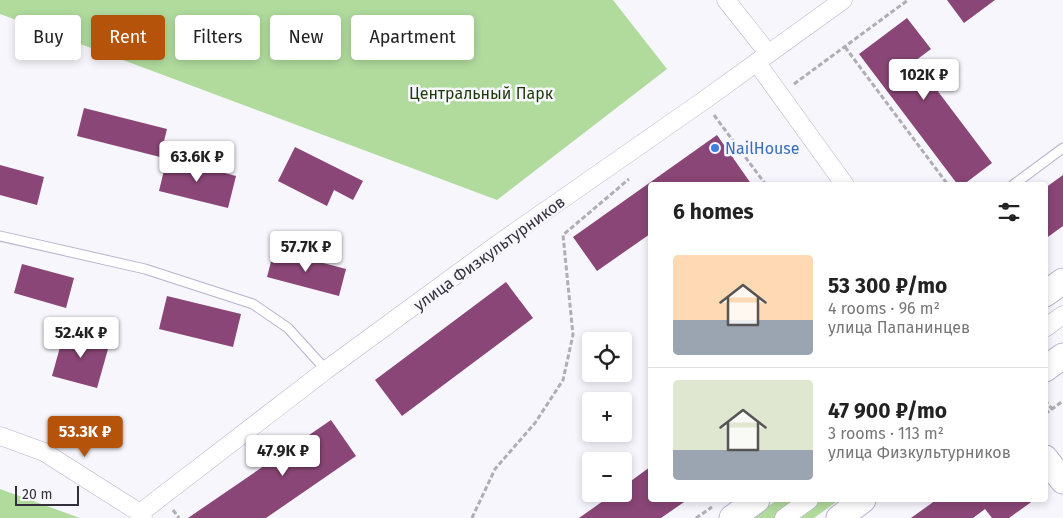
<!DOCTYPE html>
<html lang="en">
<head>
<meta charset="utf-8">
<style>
  :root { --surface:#fff; --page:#f6f6f6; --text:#222; --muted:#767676; --line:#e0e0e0; --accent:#b45309 }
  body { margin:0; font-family:"Fira Sans",sans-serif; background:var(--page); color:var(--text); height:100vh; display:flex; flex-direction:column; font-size:19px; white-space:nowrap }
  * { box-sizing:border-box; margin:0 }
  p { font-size:16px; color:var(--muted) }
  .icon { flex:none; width:28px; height:28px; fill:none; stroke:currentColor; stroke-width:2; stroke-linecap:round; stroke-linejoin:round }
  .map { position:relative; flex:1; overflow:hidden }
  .side { position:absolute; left:648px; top:182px; width:400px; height:320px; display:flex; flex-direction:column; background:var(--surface); border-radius:5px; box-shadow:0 2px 8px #0003 }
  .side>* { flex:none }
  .top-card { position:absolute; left:15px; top:15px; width:475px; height:45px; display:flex; gap:10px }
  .controls { position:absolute; left:582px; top:332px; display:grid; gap:10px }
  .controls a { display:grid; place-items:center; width:50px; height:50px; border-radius:5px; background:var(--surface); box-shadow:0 2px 8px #0003; font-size:25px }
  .scale { position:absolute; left:15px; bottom:12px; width:64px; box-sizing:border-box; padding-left:5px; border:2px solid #33303c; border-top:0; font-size:14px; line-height:18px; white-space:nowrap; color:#33303c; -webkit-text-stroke:4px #f7f6fc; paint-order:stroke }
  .price { position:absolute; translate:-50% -42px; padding:0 11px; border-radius:5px; background:#fff; color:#222; font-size:16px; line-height:32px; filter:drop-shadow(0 1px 2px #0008) }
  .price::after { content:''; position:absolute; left:50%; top:30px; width:15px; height:11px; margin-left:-8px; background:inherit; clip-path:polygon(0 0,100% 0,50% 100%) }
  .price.current { background:var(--accent); color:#fff }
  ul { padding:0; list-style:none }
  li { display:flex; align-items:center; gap:15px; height:125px; padding:0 25px }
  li+li { border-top:1px solid var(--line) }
  li span { display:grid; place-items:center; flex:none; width:140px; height:100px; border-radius:5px; color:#555 }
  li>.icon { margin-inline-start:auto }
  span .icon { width:60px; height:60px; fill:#fffc; stroke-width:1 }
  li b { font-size:21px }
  h2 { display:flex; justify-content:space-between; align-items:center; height:60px; padding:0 25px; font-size:21px }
  .tag { padding:0 18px; border-radius:5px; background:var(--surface); box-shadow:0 2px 8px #0003; font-size:18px; line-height:45px }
  .tag.current { background:var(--accent); color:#fff }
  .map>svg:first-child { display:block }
  .green { fill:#b0db9d }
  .building { fill:#894676 }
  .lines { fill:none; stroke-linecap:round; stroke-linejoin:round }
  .lane-casing { stroke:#b8b0cf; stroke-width:11 }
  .street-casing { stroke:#b8b0cf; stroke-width:19 }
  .secondary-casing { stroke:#b8b0cf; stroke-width:27 }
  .path { stroke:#afadb5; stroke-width:3; stroke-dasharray:5 2.5; stroke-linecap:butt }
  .lane { stroke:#fff; stroke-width:9 }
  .street { stroke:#fff; stroke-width:18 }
  .secondary { stroke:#fff; stroke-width:25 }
  .shop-dot { fill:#3f7fe0; stroke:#f7f6fc; stroke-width:2 }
  .labels { text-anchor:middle; stroke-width:5; stroke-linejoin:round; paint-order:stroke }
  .park-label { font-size:16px; fill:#1c3a08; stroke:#f7f6fc }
  .shop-label { font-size:16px; fill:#366cbe; stroke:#f7f6fc; text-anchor:start }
  .street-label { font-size:16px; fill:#33303c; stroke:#f7f6fc }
</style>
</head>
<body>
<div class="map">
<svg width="1063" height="518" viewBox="0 0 1063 518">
  <rect width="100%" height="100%" fill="#f7f6fc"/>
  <!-- green -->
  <g class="green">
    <path d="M0,0H613L667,69L497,200L0,14Z"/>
    <path d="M0,489L80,518H0Z"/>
    <path d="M777,500H839L814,518H752Z"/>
  </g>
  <!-- building -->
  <g class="building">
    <path d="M947,0H995L964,23Z"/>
    <path d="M907,18L931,49L915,61L992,163L963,185H958L859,54Z"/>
    <path d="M84,108L167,129L160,157L77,136Z"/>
    <path d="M717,135L752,185H650V234L597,271L573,237Z"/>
    <path d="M295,147L363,181L353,200L334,190L327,206L278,181Z"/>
    <path d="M167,158L236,176L228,208L159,191Z"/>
    <path d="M0,165L44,177L37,205L0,195Z"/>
    <path d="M1063,175V226L1045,239V188Z"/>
    <path d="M274,250L346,269L339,296L267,277Z"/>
    <path d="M22,264L74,278L66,308L14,293Z"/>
    <path d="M506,282L533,318L402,416L375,380Z"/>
    <path d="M167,296L241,314L233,347L159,329Z"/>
    <path d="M65,329L110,342L97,388L52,376Z"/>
    <path d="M331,420L356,456L266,518H188Z"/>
    <path d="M650,467V500H687L661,518H579L613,494H624V486Z"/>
    <path d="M936,500H1034L1009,518H992L985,509L973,518H911Z"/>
  </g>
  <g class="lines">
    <defs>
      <g id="lane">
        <path d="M1013,185L1063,148"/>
        <path d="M0,236L145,269L253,304L288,328L326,370"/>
      </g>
      <g id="street">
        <path d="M726,0L768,53"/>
        <path d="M757,63L845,185"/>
        <path d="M1045,328L1063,315"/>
        <path d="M0,436L44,452L140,513L143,518"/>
        <path d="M140,513L326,370L498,244L703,101L843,0"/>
        <path d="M784,518L809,500"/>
      </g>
      <g id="secondary">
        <path d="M1045,294L1063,281"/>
        <path d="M1045,369L1063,356"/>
        <path d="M1045,458L1063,481"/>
        <path d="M732,518L757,500"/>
        <path d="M839,518L863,500"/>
      </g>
    </defs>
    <!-- lane casing -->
    <use href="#lane" class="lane-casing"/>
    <!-- street casing -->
    <use href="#street" class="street-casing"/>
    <!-- secondary casing -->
    <use href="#secondary" class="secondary-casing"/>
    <!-- path -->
    <g class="path">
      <path d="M845,47L948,185"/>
      <path d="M794,84L908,0"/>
      <path d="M714,115L766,185"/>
      <path d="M1045,400L1052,409"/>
      <path d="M1045,414L1063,401"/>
      <path d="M173,510L179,518"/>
      <path d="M472,518L495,469L535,423L563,380L573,335L563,235L629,179"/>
      <path d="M696,518L712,507"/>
    </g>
    <!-- lane -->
    <use href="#lane" class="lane"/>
    <!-- street -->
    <use href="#street" class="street"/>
    <!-- secondary -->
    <use href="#secondary" class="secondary"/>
  </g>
  <!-- markers -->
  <circle class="shop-dot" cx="715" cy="148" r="5"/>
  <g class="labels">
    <!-- park labels -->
    <g class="park-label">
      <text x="481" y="99">Центральный Парк</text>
    </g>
    <!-- shop labels -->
    <g class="shop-label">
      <text x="725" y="154">NailHouse</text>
    </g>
    <!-- street labels -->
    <g class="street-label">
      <text transform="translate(489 253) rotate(-36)" y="6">улица Физкультурников</text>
    </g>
  </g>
</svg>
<div class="controls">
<a><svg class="icon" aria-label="locate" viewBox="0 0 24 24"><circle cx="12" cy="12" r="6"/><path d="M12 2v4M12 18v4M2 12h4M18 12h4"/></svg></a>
<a>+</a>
<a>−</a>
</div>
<div class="scale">20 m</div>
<b class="price" style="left:924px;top:101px">102K ₽</b>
<b class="price" style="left:197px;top:183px">63.6K ₽</b>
<b class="price" style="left:306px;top:273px">57.7K ₽</b>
<b class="price" style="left:81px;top:359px">52.4K ₽</b>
<b class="price current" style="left:85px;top:458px">53.3K ₽</b>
<b class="price" style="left:283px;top:477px">47.9K ₽</b>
<div class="top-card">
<a class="tag">Buy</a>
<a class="tag current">Rent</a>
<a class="tag">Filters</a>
<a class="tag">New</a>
<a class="tag">Apartment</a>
</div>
<section class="side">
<h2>6 homes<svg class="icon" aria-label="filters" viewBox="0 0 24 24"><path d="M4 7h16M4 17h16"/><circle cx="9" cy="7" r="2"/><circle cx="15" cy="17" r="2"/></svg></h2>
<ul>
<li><span style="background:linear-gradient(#ffd9b3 65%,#9aa5b1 0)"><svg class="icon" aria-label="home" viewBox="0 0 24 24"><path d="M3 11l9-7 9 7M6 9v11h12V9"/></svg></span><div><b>53 300 ₽/mo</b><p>4 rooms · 96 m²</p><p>улица Папанинцев</p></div></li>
<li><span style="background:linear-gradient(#dfe7d0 70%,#9aa5b1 0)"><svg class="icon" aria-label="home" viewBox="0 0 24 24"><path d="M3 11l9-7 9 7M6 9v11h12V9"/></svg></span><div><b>47 900 ₽/mo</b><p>3 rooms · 113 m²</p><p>улица Физкультурников</p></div></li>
</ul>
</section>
</div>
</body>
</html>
